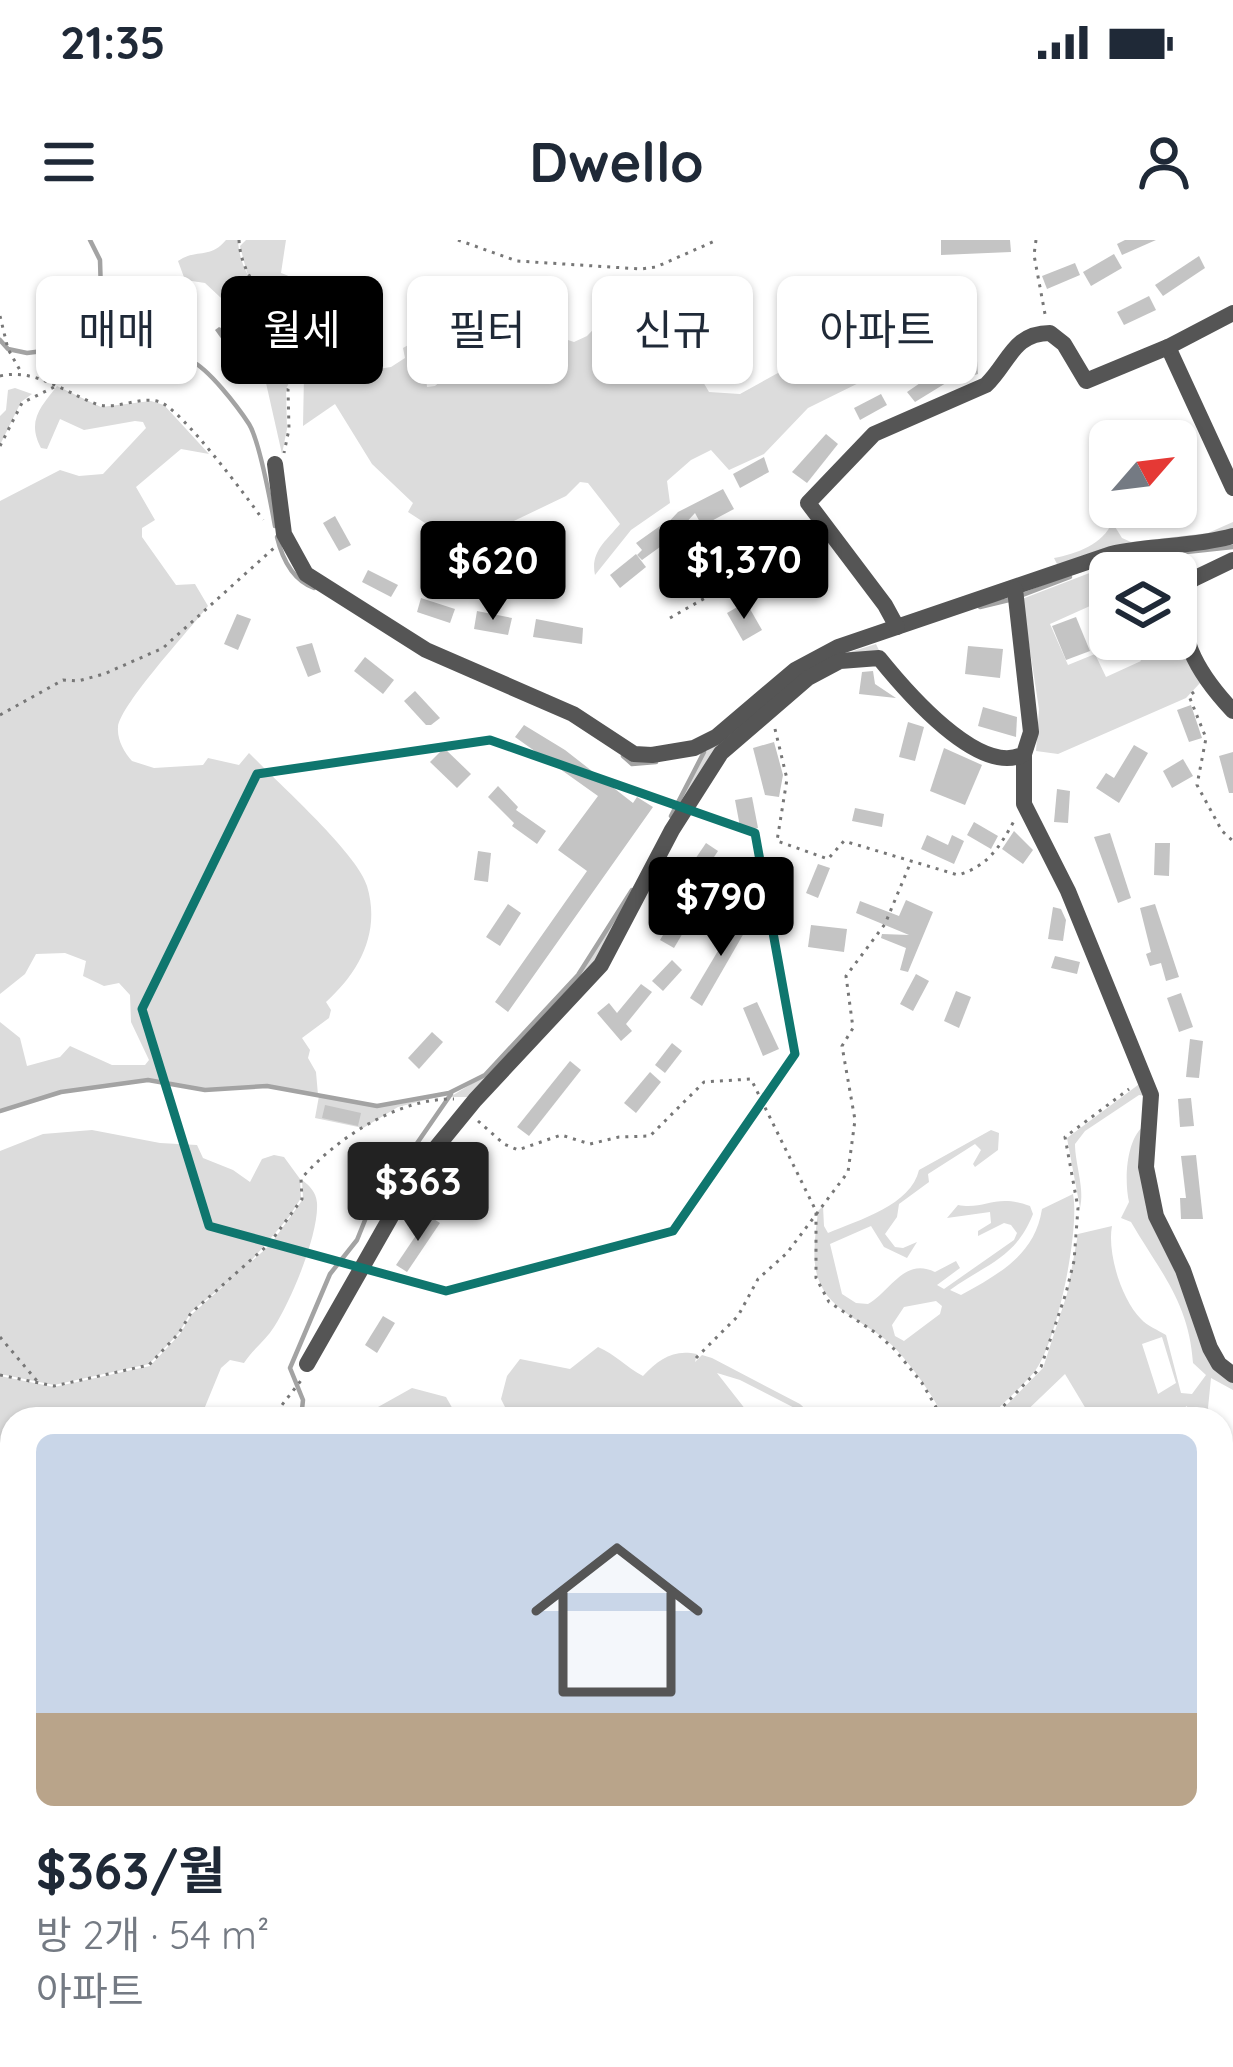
<!DOCTYPE html>
<html lang="ko">
<head>
<meta charset="utf-8">
<style>
  :root { --surface:#fff; --page:#f6f6f7; --text:#1f2937; --muted:#747a83; --line:#e0e1e3; --accent:#000 }
  body { margin:0; font-family:Quicksand,"Noto Sans KR",sans-serif; background:var(--page); color:var(--text); height:100vh; display:flex; flex-direction:column; font-size:45px; white-space:nowrap }
  * { box-sizing:border-box; margin:0 }
  p { font-size:39px; color:var(--muted) }
  .icon { flex:none; width:66px; height:66px; fill:none; stroke:currentColor; stroke-width:2; stroke-linecap:round; stroke-linejoin:round }
  .map { position:relative; flex:1; overflow:hidden }
  .side { position:absolute; left:0px; top:1167px; width:1233px; height:660px; display:flex; flex-direction:column; background:var(--surface); border-radius:36px 36px 0 0; box-shadow:0 3px 9px #0004 }
  .side>* { flex:none }
  .hud { position:absolute; left:36px; top:36px; width:1161px; height:108px; display:flex; gap:24px }
  .needle { width:78px; rotate:62deg }
  .buttons { position:absolute; left:1089px; top:180px; display:grid; gap:24px }
  .buttons a { display:grid; place-items:center; width:108px; height:108px; border-radius:18px; background:var(--surface); box-shadow:0 3px 9px #0004; font-size:60px }
  .price { position:absolute; translate:-50% -102px; padding:0 27px; border-radius:12px; background:var(--accent); color:#fff; font-size:39px; line-height:78px; filter:drop-shadow(0 3px 6px #0008) }
  .price::after { content:''; position:absolute; left:50%; top:72px; width:36px; height:27px; margin-left:-18px; background:inherit; clip-path:polygon(0 0,100% 0,50% 100%) }
  .price.on { background:#222; color:#fff }
  ul { padding:0; list-style:none }
  li { display:grid; align-content:center; gap:24px; height:636px; padding:0 36px }
  li+li { border-top:3px solid var(--line) }
  li span { display:grid; place-items:center; height:372px; border-radius:18px; color:#555 }
  li>.icon { margin-inline-start:auto }
  span .icon { width:216px; height:216px; fill:#fffc; stroke-width:1 }
  li b { font-size:51px }
  .tag { padding:0 42px; border-radius:18px; background:var(--surface); box-shadow:0 3px 9px #0004; font-size:42px; line-height:108px }
  .tag.on { background:var(--accent); color:#fff }
  .status { display:flex; justify-content:space-between; align-items:center; height:84px; padding:0 60px; background:var(--surface); direction:ltr }
  .status svg { height:33px; fill:currentColor }
  header { display:flex; justify-content:space-between; align-items:center; height:156px; padding:0 36px; background:var(--surface); font-size:54px; font-weight:700 }
  .map>svg:first-child { display:block }
  .green { fill:#dcdcdc; fill-rule:evenodd }
  .water { fill:#a3a3a3 }
  .lines { fill:none; stroke-linecap:round; stroke-linejoin:round }
  .stream { stroke:#a3a3a3; stroke-width:4.5 }
  .building { fill:#c4c4c4 }
  .path { stroke:#777; stroke-width:3; stroke-dasharray:3 6; stroke-linecap:butt }
  .minor { stroke:#555; stroke-width:16 }
  .marked { fill:none; stroke:#0f766e; stroke-width:9; stroke-linejoin:round }
</style>
</head>
<body>
<div class="status"><b>21:35</b><svg viewBox="0 0 49 12"><path d="M0 12V9h3v3zM5 12V6h3v6zM10 12V3h3v9zM15 12V0h3v12zM26 1h20v11H26zM47 4h2v5h-2z"/></svg></div>
<header><svg class="icon" aria-label="menu" viewBox="0 0 24 24"><path d="M4 6h16M4 12h16M4 18h16"/></svg>Dwello<svg class="icon" aria-label="person" viewBox="0 0 24 24"><circle cx="12" cy="8" r="4"/><path d="M4 21q1-7 8-7t8 7"/></svg></header>
<div class="map">
<svg width="1233" height="1827" viewBox="0 0 1233 1827">
  <rect width="100%" height="100%" fill="#fff"/>
  <!-- green -->
  <g class="green">
    <path d="M226,0H238C240,47 284,74 302,116L286,149L287,189L282,214L266,143L268,134L250,102L243,98L251,86L205,43L185,40L178,21C197,8 209,20 226,0Z"/>
    <path d="M246,0H286L281,33C297,38 310,53 320,67L317,74L281,73L247,33L240,6Z"/>
    <path d="M335,39L356,40L373,74L352,71Z"/>
    <path d="M643,55L660,68L652,97L662,116L668,118L714,101L720,110L692,123L709,152L740,154L787,128L799,141L819,133L824,124L849,123L853,114L878,109L887,129L808,168L764,214L729,230L711,210L691,220L667,241L670,263L631,290L595,335C590,312 606,301 620,284L588,243L580,242L566,256L491,292L475,310L471,296L448,288L445,296L408,272L413,263L372,224L335,164L303,186L304,135L312,130L378,129L391,127L405,118L403,108L417,100L425,110L443,111L426,139L427,147L435,146C489,103 499,74 574,102L587,96L609,73L615,74Z"/>
    <path d="M133,78L139,90L138,123L102,117Z"/>
    <path d="M57,146L101,167L151,161L164,165L209,214L181,209L136,247L155,280L142,288V297L176,345L195,344L208,366C191,388 120,465 118,487C117,500 124,512 132,521L154,528L203,525L208,518L239,525L249,513C276,541 358,614 367,646C381,693 359,732 326,762L331,770L329,778L302,798L310,810L308,818L316,832L318,855L267,845L205,850L148,840L61,852L0,871V782L20,798L27,826L60,817L70,806L112,825H145L149,820L131,782L130,755L119,743L104,746L83,736L86,721L65,713L36,714L25,734L0,754V261L60,230L79,236L103,234L146,188L143,182L135,181L84,190L60,179L47,209L41,208C26,180 42,166 57,146Z"/>
    <path d="M15,148L32,154L21,162L0,205V176L6,170L8,150Z"/>
    <path d="M1112,282L1122,298L1131,302L1208,293L1233,282V293L1057,324L1054,318C1076,314 1104,304 1112,282Z"/>
    <path d="M1131,317L1147,318L1154,333H1110V357L1050,384L1068,425L1095,414L1106,437L1141,421L1132,401L1176,399V382L1201,442L1186,458L1058,514L1036,511L1039,469L1022,359Z"/>
    <path d="M876,404L886,425L839,421L720,512L601,725L471,857H450L486,835L578,736L639,638L704,513L837,416Z"/>
    <path d="M1142,842L1147,856L1139,855L1085,891L1075,904C1075,924 1085,949 1080,968L1067,898Z"/>
    <path d="M449,854L398,867L363,888L315,878L319,856L377,866Z"/>
    <path d="M1146,884L1145,950L1233,1140V1150L1211,1138L1208,1168L1212,1179H1189L1187,1166L1166,1179H1092L1065,1134L1018,1179H993L1043,1128L1067,1054L1078,994L1112,986C1107,1012 1121,1059 1141,1079C1147,1086 1158,1090 1166,1095L1181,1153L1192,1154L1206,1135L1193,1123C1189,1062 1160,1032 1131,982L1121,978L1129,962C1124,940 1126,897 1146,884ZM1162,1097L1176,1143L1158,1154L1142,1104Z"/>
    <path d="M92,890L160,903L197,905L203,918L233,930L250,942L262,919L274,915L284,917L300,939L301,958L289,977L245,1028L191,1072L179,1093L149,1124L54,1145L0,1134V911L43,894Z"/>
    <path d="M991,890L999,893L998,910L975,927L973,924L981,910L975,904L928,934L929,942L899,964L897,977L885,994L895,1007L903,1008L917,1002L907,1018L884,1007L871,986L830,1004L842,1054L856,1063L868,1064C891,1051 904,1017 935,1032L956,1021L960,1028L937,1045L944,1049L1014,1000L1017,993L1011,985L1004,983L978,996V991L991,983L990,972L947,978L958,965C986,970 995,953 1030,966L1033,974C1016,1018 986,1024 950,1050L961,1055C999,1034 1035,1015 1042,969L1073,954C1080,990 1057,1102 1035,1131C1021,1148 1003,1163 988,1179H945C931,1153 915,1130 895,1108C872,1084 829,1073 818,1038C811,1018 816,992 818,971L823,966L824,986L828,993C859,980 911,965 919,930ZM936,1061L942,1066L940,1074L904,1101L895,1096L892,1085L904,1067Z"/>
    <path d="M302,940C310,946 316,952 317,963C319,994 291,1061 274,1087C266,1100 252,1110 244,1123L230,1120L221,1128L200,1179H12V1232H0V1136L54,1147L150,1126L180,1094L192,1074L270,1005L303,959Z"/>
    <path d="M598,1107C615,1114 626,1127 643,1136C659,1119 673,1109 697,1114L695,1122L702,1115L712,1118L800,1164L816,1179L740,1140L717,1133L753,1179H511L501,1159L507,1136L520,1119L570,1129Z"/>
    <path d="M412,1148L446,1157L458,1178L371,1179L378,1167Z"/>
    <path d="M0,1449L12,1450V1565L0,1571Z"/>
    <path d="M9,1655L12,1815H200L205,1827H0V1658Z"/>
    <path d="M283,1815H565V1827H284Z"/>
    <path d="M570,1815H693L694,1827H570Z"/>
    <path d="M698,1815H893L918,1827H699Z"/>
    <path d="M1048,1815H1115L1122,1820L1130,1816L1134,1824L1143,1827H1048Z"/>
  </g>
  <!-- water -->
  <path class="water" d="M219,87L250,102L267,126L266,143H253L215,90Z"/>
  <g class="lines">
    <!-- stream -->
    <g class="stream">
      <path d="M90,0L100,20L101,53C140,74 140,80 140,124"/>
      <path d="M0,100L8,109L27,113L51,110L140,124C167,141 173,113 191,121C208,128 238,167 249,184C259,200 271,264 275,286"/>
      <path d="M277,297C282,318 293,340 314,348"/>
      <path d="M1168,314L1233,307"/>
      <path d="M1020,356L1070,337"/>
      <path d="M980,367L1009,360"/>
      <path d="M623,516L632,524L656,522"/>
      <path d="M671,576L704,512"/>
      <path d="M0,871L61,852L148,840L205,850L267,846L377,866L449,853L485,835L578,735L632,650"/>
      <path d="M301,1179L303,1160L290,1128L330,1034L357,1000L380,943L402,925L451,854"/>
      <path d="M0,1253L12,1258"/>
      <path d="M0,1624L12,1618"/>
      <path d="M281,1815L282,1827"/>
      <path d="M1147,1815L1158,1827"/>
    </g>
  </g>
  <!-- building -->
  <g class="building">
    <path d="M941,0H1010L1011,12L941,15Z"/>
    <path d="M1125,0H1156L1122,15L1117,4Z"/>
    <path d="M1114,14L1122,28L1091,46L1083,32Z"/>
    <path d="M1199,16L1205,28L1163,56L1155,45Z"/>
    <path d="M1075,23L1080,35L1047,49L1042,36Z"/>
    <path d="M1149,56L1156,70L1124,85L1117,72Z"/>
    <path d="M953,64L966,75L943,101L931,90Z"/>
    <path d="M977,121L978,134L946,143L915,162L907,152L942,128Z"/>
    <path d="M881,154L887,165L860,180L854,168Z"/>
    <path d="M826,194L838,204L807,243L792,232Z"/>
    <path d="M764,217L769,232L740,248L733,234Z"/>
    <path d="M723,249L734,269L702,286L695,273L671,299L642,320L637,315L642,310L636,303L660,286L662,289L678,272Z"/>
    <path d="M335,276L351,305L339,311L323,283Z"/>
    <path d="M636,314L646,327L620,348L610,335Z"/>
    <path d="M368,330L398,345L391,357L362,342Z"/>
    <path d="M421,358L455,369L450,383L417,372Z"/>
    <path d="M746,362L762,390L743,401L727,373Z"/>
    <path d="M477,371L512,378L508,395L474,389Z"/>
    <path d="M237,374L251,379L238,410L224,404Z"/>
    <path d="M1076,377L1090,411L1066,420L1052,386Z"/>
    <path d="M536,379L583,388L582,404L533,397Z"/>
    <path d="M312,403L321,432L308,437L296,407Z"/>
    <path d="M968,406L1003,409L1000,438L965,434Z"/>
    <path d="M365,417L394,440L383,454L354,431Z"/>
    <path d="M873,431L875,444L896,458L859,454L862,432Z"/>
    <path d="M415,451L440,478L431,485H426L404,461Z"/>
    <path d="M1191,465L1202,498L1189,502L1177,470Z"/>
    <path d="M983,467L1017,477L1016,497L978,486Z"/>
    <path d="M908,482L924,487L915,521L899,517Z"/>
    <path d="M524,485L565,510L633,563L637,557L653,567L508,772L495,762L587,631L558,610L598,556L515,497Z"/>
    <path d="M774,502L783,535L779,557L765,555L753,508Z"/>
    <path d="M1134,505L1148,513L1119,563L1096,548L1106,533L1114,538Z"/>
    <path d="M444,508L471,534L457,548L430,522Z"/>
    <path d="M944,508L982,525L965,565L930,551Z"/>
    <path d="M1233,512V553H1229L1219,516Z"/>
    <path d="M1183,519L1193,536L1172,548L1163,531Z"/>
    <path d="M498,546L518,567L516,570L546,591L537,604L512,586L514,583L488,557Z"/>
    <path d="M1057,549L1070,551L1068,583L1054,582Z"/>
    <path d="M752,557L758,588L741,592L735,560Z"/>
    <path d="M855,568L884,574L882,587L852,581Z"/>
    <path d="M974,582L998,596L991,609L967,595Z"/>
    <path d="M1014,591L1033,610L1023,624L1002,609Z"/>
    <path d="M1110,593L1131,658L1118,663L1094,597Z"/>
    <path d="M927,595L948,605L952,595L964,601L954,624L921,609Z"/>
    <path d="M706,603L718,611L695,646L683,637Z"/>
    <path d="M1155,603H1170L1169,636L1154,635Z"/>
    <path d="M478,611L491,613L488,642L474,640Z"/>
    <path d="M818,624L830,628L818,658L806,653Z"/>
    <path d="M746,643L775,645L774,659L745,657Z"/>
    <path d="M684,660L697,669L674,708L660,700Z"/>
    <path d="M906,660L933,672L908,732L900,730L906,708L881,698L882,694L909,695L856,673L860,661L899,676Z"/>
    <path d="M508,664L521,673L500,706L486,697Z"/>
    <path d="M1155,664L1179,737L1166,741L1161,723L1150,726L1146,714L1151,712L1140,668Z"/>
    <path d="M1053,667L1061,669L1066,680L1063,701L1048,699Z"/>
    <path d="M741,672L752,679L702,766L690,758Z"/>
    <path d="M811,685L847,689L844,712L808,707Z"/>
    <path d="M1055,716L1080,722L1077,734L1051,728Z"/>
    <path d="M672,720L682,730L663,751L652,741Z"/>
    <path d="M916,734L929,741L913,771L900,764Z"/>
    <path d="M641,744L652,752L626,784L632,791L621,801L597,773L609,763L617,773Z"/>
    <path d="M956,751L971,757L959,788L944,781Z"/>
    <path d="M1181,753L1193,787L1179,792L1167,758Z"/>
    <path d="M757,762L779,809L763,816L743,768Z"/>
    <path d="M432,792L443,802L419,829L408,818Z"/>
    <path d="M1190,799L1203,801L1199,838L1186,837Z"/>
    <path d="M672,803L682,811L665,833L655,825Z"/>
    <path d="M570,821L581,830L529,896L517,887Z"/>
    <path d="M650,832L661,842L636,873L624,863Z"/>
    <path d="M1191,858L1194,886L1180,887L1178,859Z"/>
    <path d="M325,865L361,873L358,886L322,878Z"/>
    <path d="M1196,915L1203,979H1181L1180,958H1186L1181,916Z"/>
    <path d="M463,930L472,938L452,962L442,954Z"/>
    <path d="M429,976L440,983L407,1032L396,1025Z"/>
    <path d="M383,1076L395,1083L377,1113L365,1105Z"/>
  </g>
  <g class="lines">
    <!-- path -->
    <g class="path">
      <path d="M239,0C241,47 286,74 304,116L288,149L289,189L284,213"/>
      <path d="M458,0L517,21L641,29L656,27L717,0"/>
      <path d="M1036,0L1034,15L1045,74"/>
      <path d="M0,76L8,109L21,132"/>
      <path d="M0,136C35,128 64,152 96,164C117,171 139,155 160,162C182,170 247,257 263,280"/>
      <path d="M0,206L22,163L56,146"/>
      <path d="M670,378L815,295"/>
      <path d="M1194,452L1189,456L1206,498L1197,545L1222,591L1233,601"/>
      <path d="M0,475L63,440L78,441L104,434L163,408L274,308"/>
      <path d="M775,489L787,539L777,601L828,619L844,601L958,635C988,626 999,608 1014,581"/>
      <path d="M478,881L504,904L518,910L561,895L590,904L619,897L650,896L704,842L751,839L816,971V1038L829,1062L876,1093L895,1110L922,1143L943,1179"/>
      <path d="M0,1097L37,1141"/>
      <path d="M696,1118L738,1076L758,1039L787,1013L848,932L855,880L842,806L853,788L846,736L885,684L910,624"/>
      <path d="M0,1135L54,1146L149,1125L179,1093L191,1073L269,1004L302,959L301,939C336,898 398,858 454,859"/>
      <path d="M271,1179L303,1138"/>
      <path d="M991,1179L1041,1127L1066,1053L1074,1021L1078,968L1065,897L1129,849"/>
      <path d="M1221,1441L1233,1424"/>
      <path d="M1221,1622L1233,1627"/>
      <path d="M1221,1733L1233,1741"/>
      <path d="M0,1759L12,1743"/>
      <path d="M695,1815L697,1827"/>
      <path d="M568,1827V1815"/>
    </g>
    <!-- minor -->
    <g class="minor">
      <path d="M1168,107L1233,248"/>
      <path d="M275,224L284,294L306,334L426,410L573,474L634,514L652,515L694,508L716,497L795,430L838,407L1111,314C1152,305 1193,307 1233,296"/>
      <path d="M1191,340C1169,390 1199,435 1233,471"/>
      <path d="M1185,343L1233,320"/>
      <path d="M897,387L885,365L808,263L874,194L986,145C1009,123 1013,93 1050,93L1064,104L1086,141L1168,107L1233,73"/>
      <path d="M1024,514V564L1068,651L1151,855L1146,927L1156,976L1183,1030L1210,1108L1219,1124L1233,1135"/>
      <path d="M307,1124L417,931L475,860L601,725L672,590L721,513L808,438L840,421L879,418C904,449 979,538 1024,514L1031,492L1015,349"/>
    </g>
  </g>
  <!-- marked area -->
  <path class="marked" d="M490,500L755,593L795,814L673,991L446,1051L209,986L142,769L257,534Z"/>
</svg>
<div class="buttons">
<a><svg class="needle" viewBox="-14 -14 28 28"><path d="M0-13l5 13h-10z" fill="#e53935"/><path d="M0 13l5-13h-10z" fill="#747a83"/></svg></a>
<a><svg class="icon" aria-label="layers" viewBox="0 0 24 24"><path d="M12 4l9 5-9 5-9-5zM3 14l9 5 9-5"/></svg></a>
</div>
<b class="price" style="left:744px;top:382px">$1,370</b>
<b class="price" style="left:493px;top:383px">$620</b>
<b class="price" style="left:721px;top:719px">$790</b>
<b class="price on" style="left:418px;top:1004px">$363</b>
<div class="hud">
<a class="tag">매매</a>
<a class="tag on">월세</a>
<a class="tag">필터</a>
<a class="tag">신규</a>
<a class="tag">아파트</a>
</div>
<section class="side">
<ul>
<li><span style="background:linear-gradient(#c9d6e8 75%,#b9a48a 0)"><svg class="icon" aria-label="home" viewBox="0 0 24 24"><path d="M3 11l9-7 9 7M6 9v11h12V9"/></svg></span><div><b>$363/월</b><p>방 2개 · 54 m²</p><p>아파트</p></div></li>
</ul>
</section>
</div>
</body>
</html>
